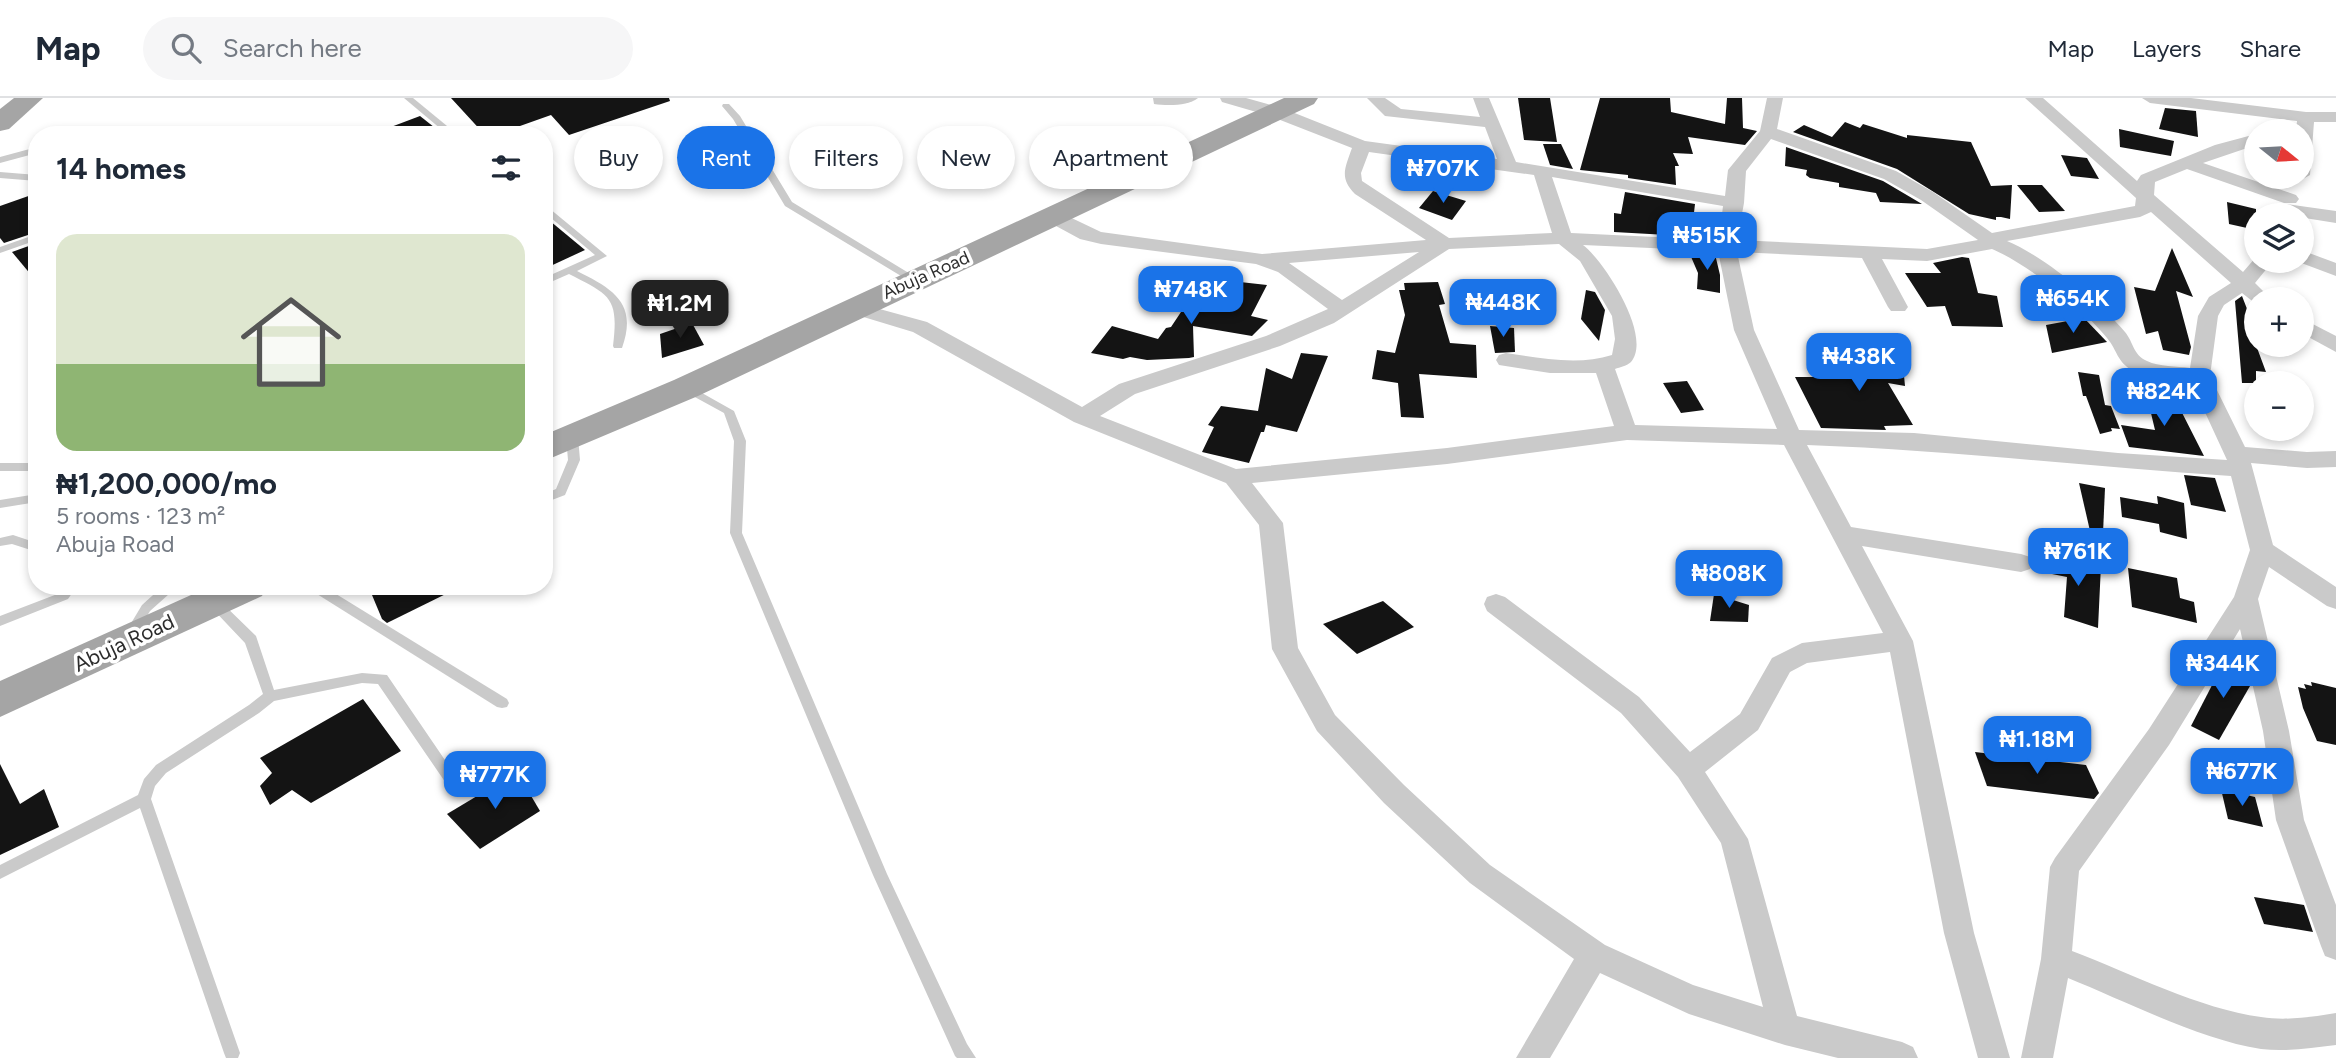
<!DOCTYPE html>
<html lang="en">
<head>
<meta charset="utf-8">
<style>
  :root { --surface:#fff; --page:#f6f6f7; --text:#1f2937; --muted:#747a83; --line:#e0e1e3; --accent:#1a73e8 }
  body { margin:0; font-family:Figtree,sans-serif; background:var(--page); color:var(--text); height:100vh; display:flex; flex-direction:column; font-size:26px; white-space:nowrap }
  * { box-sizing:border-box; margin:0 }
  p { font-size:23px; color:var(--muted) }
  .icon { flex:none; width:38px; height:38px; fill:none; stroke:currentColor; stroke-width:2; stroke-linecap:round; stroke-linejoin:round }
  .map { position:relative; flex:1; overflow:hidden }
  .drawer { position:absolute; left:28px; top:28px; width:525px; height:469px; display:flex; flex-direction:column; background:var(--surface); border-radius:28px; box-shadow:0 4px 10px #0003 }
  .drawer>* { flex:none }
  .guide { position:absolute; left:574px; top:28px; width:665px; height:63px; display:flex; gap:14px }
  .needle { width:46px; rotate:108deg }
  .tools { position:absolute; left:2244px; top:21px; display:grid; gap:14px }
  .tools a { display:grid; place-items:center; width:70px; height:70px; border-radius:50%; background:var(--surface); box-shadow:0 4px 10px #0003; font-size:35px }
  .price { position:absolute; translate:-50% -60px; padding:0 16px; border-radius:14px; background:var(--accent); color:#fff; font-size:23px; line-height:46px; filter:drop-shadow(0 2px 4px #0008) }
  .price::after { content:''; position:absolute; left:50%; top:42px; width:21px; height:16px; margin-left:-10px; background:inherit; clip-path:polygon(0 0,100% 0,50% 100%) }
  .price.selected { background:#222; color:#fff }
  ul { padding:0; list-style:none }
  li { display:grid; align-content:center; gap:14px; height:371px; padding:0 28px }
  li span { display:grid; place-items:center; height:217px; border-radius:21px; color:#555 }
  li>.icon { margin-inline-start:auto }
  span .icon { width:126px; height:126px; fill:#fffc; stroke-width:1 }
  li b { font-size:30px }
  h2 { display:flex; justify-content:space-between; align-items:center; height:84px; padding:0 28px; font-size:30px }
  .tag { padding:0 24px; border-radius:32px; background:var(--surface); box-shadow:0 4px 10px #0003; font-size:24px; line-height:63px }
  .tag.selected { background:var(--accent); color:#fff }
  header { display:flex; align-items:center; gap:42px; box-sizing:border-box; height:98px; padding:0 35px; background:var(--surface); border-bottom:2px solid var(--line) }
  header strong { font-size:33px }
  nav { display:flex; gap:38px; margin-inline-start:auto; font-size:24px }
  .search { width:490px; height:63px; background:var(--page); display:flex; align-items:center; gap:18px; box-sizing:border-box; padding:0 24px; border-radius:38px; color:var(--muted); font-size:26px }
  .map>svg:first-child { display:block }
  .building { fill:#141414 }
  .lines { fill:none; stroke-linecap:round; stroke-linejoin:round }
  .lane { fill:#cacaca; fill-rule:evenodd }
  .street { fill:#cacaca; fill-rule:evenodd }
  .primary { fill:#a5a5a5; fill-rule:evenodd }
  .labels { text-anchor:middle; stroke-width:7; stroke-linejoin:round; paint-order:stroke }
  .far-street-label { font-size:18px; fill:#2d2d2d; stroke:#fff }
  .street-label { font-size:21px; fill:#2d2d2d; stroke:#fff }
</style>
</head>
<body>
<header>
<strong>Map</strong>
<div class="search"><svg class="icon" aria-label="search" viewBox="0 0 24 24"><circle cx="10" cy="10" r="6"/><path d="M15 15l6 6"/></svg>Search here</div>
<nav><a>Map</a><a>Layers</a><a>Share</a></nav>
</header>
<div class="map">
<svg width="2336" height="960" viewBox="0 0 2336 960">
  <rect width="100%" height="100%" fill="#fff"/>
  <!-- building -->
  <g class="building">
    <path d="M451,0H669L670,3L569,37L551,17L495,37H485Z"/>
    <path d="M1518,0H1550L1557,44L1524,42Z"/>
    <path d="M1600,0H1670L1671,14L1725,26L1727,0H1742L1743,30L1757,33L1745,47L1688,39L1693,56L1673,55L1679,68H1675L1676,87L1628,80V77L1580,72Z"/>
    <path d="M2165,10L2196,13L2198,39L2159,31Z"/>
    <path d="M420,18L444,37H375V35Z"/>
    <path d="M1845,24L1860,30L1863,26L1907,40V37L1971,44L1991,88L2012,87L2010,121L2001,119H1996V122L1969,116L1897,71L1793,34L1804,27L1832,39Z"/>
    <path d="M2119,31L2174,43L2171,58L2120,49Z"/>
    <path d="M1543,46H1561L1573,71L1550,67Z"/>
    <path d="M1786,49L1883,83L1922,106L1880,104L1876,95L1839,89V85L1810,80L1806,77L1807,72L1785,68Z"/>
    <path d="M2061,57L2087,60L2099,81L2071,78Z"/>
    <path d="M2017,87H2042L2065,113L2039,114Z"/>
    <path d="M1433,93L1466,103L1452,122L1419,110Z"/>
    <path d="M1625,94L1695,106L1693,123L1704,125L1703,139L1614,134V115L1621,116Z"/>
    <path d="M37,95V134L4,145L0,140V108Z"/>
    <path d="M2227,104L2256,111V132L2229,126Z"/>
    <path d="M544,118L585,152L544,171Z"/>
    <path d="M37,145V184L12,154Z"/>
    <path d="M2172,150L2193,199L2176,193L2191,249L2189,257L2163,252L2158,233L2146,236L2134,189L2155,193Z"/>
    <path d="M1689,154L1715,156L1720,177V195L1697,191L1698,175Z"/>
    <path d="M1962,159L1969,160L1978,195L1997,198L2003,229L1952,228L1945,208L1927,209L1905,175H1941L1933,165Z"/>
    <path d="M1222,182L1267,187L1251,218L1268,222L1252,238L1193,228L1194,259L1189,260L1147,262L1130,259L1123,261L1091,255L1112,228L1158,241L1166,230L1171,229L1193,196V206L1209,210Z"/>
    <path d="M1438,184L1445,206L1439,207L1450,245L1476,247L1477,280L1419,276L1424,320L1401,319L1398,285L1372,281L1377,252L1395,255L1405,217L1399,192H1405L1404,185Z"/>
    <path d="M1586,192L1595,194L1605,212L1599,243L1581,221Z"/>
    <path d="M2242,198L2249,216L2256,218V247L2266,274L2256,273V285H2242L2235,203Z"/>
    <path d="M2084,220L2107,244L2052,255L2046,227Z"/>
    <path d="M692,225L704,247L662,260L660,236Z"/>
    <path d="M1490,228L1514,230L1515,254L1495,255Z"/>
    <path d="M1850,247L1902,257L1905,288L1888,285L1913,327L1884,328L1886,332L1821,330L1795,279H1851Z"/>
    <path d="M1301,255L1328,258L1297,334L1266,327L1264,334H1261L1249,365L1202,354L1214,329L1208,327L1221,308L1258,313L1266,270L1292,281Z"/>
    <path d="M2078,274L2099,277L2105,307L2111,308L2120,331L2111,330L2112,333L2100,336L2086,298H2083Z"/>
    <path d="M1687,283L1704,312L1681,315L1663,285Z"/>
    <path d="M2145,290L2172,295L2204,358L2129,349L2121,327L2155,332Z"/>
    <path d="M2184,377L2215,380L2226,414L2191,407Z"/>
    <path d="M2079,385L2105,390L2102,458L2096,459Z"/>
    <path d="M2157,398L2184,405L2187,441L2160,434L2159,426L2122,419L2120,399L2158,406Z"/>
    <path d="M2044,455L2101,467L2098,530L2064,519L2067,479L2047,475Z"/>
    <path d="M2128,470L2177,480L2180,500L2194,504L2197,525L2132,509Z"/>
    <path d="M391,488H462L387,525L382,521L372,497Z"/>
    <path d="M1714,496L1749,507L1748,524L1710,523Z"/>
    <path d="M1383,503L1414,529L1357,556L1323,526Z"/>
    <path d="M2226,560L2246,571L2250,588L2219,642L2191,628Z"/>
    <path d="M2311,584L2336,590V647L2317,643L2303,610L2298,589L2306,591L2304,586L2312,588Z"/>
    <path d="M363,601L401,653L311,705L292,692L270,707L260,688L272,675L260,660Z"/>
    <path d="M1975,654L2086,667L2099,695L2094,701L1987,688Z"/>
    <path d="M0,666L20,706L44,691L59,729L0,757Z"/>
    <path d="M517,674L540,713L480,751L447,716Z"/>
    <path d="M2221,691L2255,699L2263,729L2228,721Z"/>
    <path d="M2254,799L2304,807L2313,834L2264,826Z"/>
  </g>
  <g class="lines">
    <!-- lane -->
    <g class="lane">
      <path d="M404,0H413L458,37H448Z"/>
      <path d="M723,6H729L740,18L792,104L917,180V184H911L785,108L733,21L722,8Z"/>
      <path d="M37,49V55L0,65V59Z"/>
      <path d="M0,74L37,77V83L0,80Z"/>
      <path d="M544,106L607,158L577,173C613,191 638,205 622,250H614L613,248C619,199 610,197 569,176L544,187V180L595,157L544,114Z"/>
      <path d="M37,136V142L0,155V149Z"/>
      <path d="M686,286L734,313L746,343L742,435L887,776L967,946L976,960H957L955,958L873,777L730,435L734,343L724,315L682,292L681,290Z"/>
      <path d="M572,335L578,339L580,362L565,397L544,405V396L556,391L568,362L566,339Z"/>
      <rect x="0" y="365" width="37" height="8"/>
      <path d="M37,396V404L0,410V402Z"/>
      <path d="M13,437L37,445V454L12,446L0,448V440Z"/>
      <path d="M64,488H77L68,501L0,528V518L60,495Z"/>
      <path d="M163,488H178L150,513L137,535H129L127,532L142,507Z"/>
      <path d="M199,488H211L218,501L256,538L274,592L362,575L387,577L464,690L462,694L457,696L452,694L378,586L362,585L274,603L259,615L166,675L155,688L151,701L240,955L238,960H226L224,955L140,710L0,781V767L138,697L144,681L156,667L249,607L263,596L245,545L209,507Z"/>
      <path d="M307,488H323L507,601L509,605L507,609L502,610L497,609L309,491Z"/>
    </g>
    <!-- street -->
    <g class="street">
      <path d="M1153,0H1198C1189,8 1167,8 1154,6Z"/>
      <path d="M1220,0H1246L1282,10L1365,43L1497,61L1485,29L1385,18L1367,0H1385L1401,11L1480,19L1473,0H1489L1516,64L1725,98L1728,72L1760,33L1767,0H1783L1777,31L1896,73L1933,94L1992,135L2135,108L2136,100L2025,0H2043L2137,83L2141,77L2215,47L2256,36V47L2203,65L2296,97L2299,101L2296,105H2284L2187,71L2155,84L2154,97L2243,174L2256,159V163H2273L2255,185L2271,201H2256V206L2242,195L2224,207L2218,218L2210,278L2245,349L2307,354L2336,353V369L2307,370L2251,365L2273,447L2336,489V511L2327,508L2269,469L2258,501L2289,633L2304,722L2336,807V862L2325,858L2321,848L2276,722L2263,633L2240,531L2169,647L2079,773L2072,853C2130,875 2200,911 2261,919C2286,923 2311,919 2336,915V947C2311,950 2286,954 2261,951C2201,942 2125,903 2068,880L2053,960H2021L2041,861L2050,769L2055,760L2149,631L2234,499L2250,452L2231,378C2090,369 1949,352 1807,347L1851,429L2021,456L2030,459L2033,465L2030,471L2021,474L1862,448L1913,543L1974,835L2010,960H1978L1944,835L1890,554L1807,565L1790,574L1758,632L1705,674L1748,741L1797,918L1902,944L1913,949L1918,960H1838L1785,947L1689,916L1600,875L1550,960H1516L1574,861L1470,785L1384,705L1317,633L1272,551L1259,427L1226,385L1074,324L913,234L847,214L844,210L847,206L854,204L927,224L1082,309L1119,286L1266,238L1328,211L1278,174L1256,166L1101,146L1080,141L1045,122L1043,118L1045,114H1059L1101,134L1262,156L1426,142L1355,96C1339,80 1345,70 1352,50L1270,18L1222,4ZM1771,41L1884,81L1921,102L1978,142L1927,151L1737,142L1744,105L1746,73ZM1369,54L1534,77L1552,135L1449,140L1362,83L1361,75ZM1552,79L1723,108L1719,142L1571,135ZM2151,114L2231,185L2209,199L2198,218L2190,270C2177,268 2159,269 2147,263C2133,257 2134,245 2125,234C2101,205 2042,157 2007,143L2140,119ZM1559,146L1580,163L1612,218L1615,241L1612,257C1578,268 1540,260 1506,255L1499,257L1496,262L1499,267L1550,275H1596L1614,328L1447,350L1236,371L1100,318L1135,296L1280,248L1334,225L1449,151ZM1583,147L1718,153L1734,232L1777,331L1635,327L1615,271C1620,269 1627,268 1631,264C1653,238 1604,163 1583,147ZM1992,151C2026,165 2084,211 2107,240C2118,253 2116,263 2133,273C2148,282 2174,281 2191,284L2227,362L2118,355L1914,335L1799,332L1754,232L1737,154L1862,160L1888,209L1891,213H1905L1908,209L1882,161L1927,163ZM1419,154L1342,202L1289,165ZM1627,342L1784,347L1883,535L1802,545L1772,560L1740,616L1690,654L1639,599L1505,499L1496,496L1487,499L1484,506L1487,513L1621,615L1678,679L1721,745L1763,909L1693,887L1605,847L1490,767L1404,687L1335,617L1298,550L1283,425L1252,385L1447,366Z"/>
      <path d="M2142,0H2191L2306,14H2336V24H2314L2310,77L2301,82L2293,79H2301V33H2296L2297,23L2150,5Z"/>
      <path d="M2286,106L2336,113V125L2279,116L2277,112Z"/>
      <path d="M2301,152L2336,165V178L2296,163H2301Z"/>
      <path d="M2301,220L2336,238V254L2301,235Z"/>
    </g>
    <!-- primary -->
    <g class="primary">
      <path d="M14,0H43L9,31L0,33V11Z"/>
      <path d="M1284,0H1318L1314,6L698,298L544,363V337L674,282Z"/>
      <path d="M211,488H267L262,498L0,619V583Z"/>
    </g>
  </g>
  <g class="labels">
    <!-- far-street labels -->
    <g class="far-street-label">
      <text transform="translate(926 177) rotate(-24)" y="6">Abuja Road</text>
    </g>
    <!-- street labels -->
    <g class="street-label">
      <text transform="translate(124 545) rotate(-25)" y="7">Abuja Road</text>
    </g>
  </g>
</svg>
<div class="tools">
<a><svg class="needle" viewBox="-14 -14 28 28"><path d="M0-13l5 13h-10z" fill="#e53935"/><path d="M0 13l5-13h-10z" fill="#747a83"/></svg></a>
<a><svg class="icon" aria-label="layers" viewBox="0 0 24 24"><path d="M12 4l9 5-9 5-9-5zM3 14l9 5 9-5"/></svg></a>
<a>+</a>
<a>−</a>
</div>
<b class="price" style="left:1443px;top:107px">₦707K</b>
<b class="price" style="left:1707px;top:174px">₦515K</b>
<b class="price" style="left:1191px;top:228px">₦748K</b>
<b class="price" style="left:2073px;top:237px">₦654K</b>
<b class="price" style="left:1503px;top:241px">₦448K</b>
<b class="price selected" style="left:680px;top:242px">₦1.2M</b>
<b class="price" style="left:1859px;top:295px">₦438K</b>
<b class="price" style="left:2164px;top:330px">₦824K</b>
<b class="price" style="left:2078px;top:490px">₦761K</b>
<b class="price" style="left:1729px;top:512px">₦808K</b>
<b class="price" style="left:2223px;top:602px">₦344K</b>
<b class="price" style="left:2037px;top:678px">₦1.18M</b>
<b class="price" style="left:2242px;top:710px">₦677K</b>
<b class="price" style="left:495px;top:713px">₦777K</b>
<div class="guide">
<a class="tag">Buy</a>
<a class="tag selected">Rent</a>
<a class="tag">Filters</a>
<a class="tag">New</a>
<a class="tag">Apartment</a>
</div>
<section class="drawer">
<h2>14 homes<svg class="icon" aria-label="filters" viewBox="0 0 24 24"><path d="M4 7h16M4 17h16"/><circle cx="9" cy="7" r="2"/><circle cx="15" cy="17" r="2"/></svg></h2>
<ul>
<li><span style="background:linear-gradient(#dfe7d0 60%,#8fb573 0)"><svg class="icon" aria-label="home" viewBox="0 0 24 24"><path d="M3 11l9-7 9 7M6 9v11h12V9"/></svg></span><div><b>₦1,200,000/mo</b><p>5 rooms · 123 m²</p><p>Abuja Road</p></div></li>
</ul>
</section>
</div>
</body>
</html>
